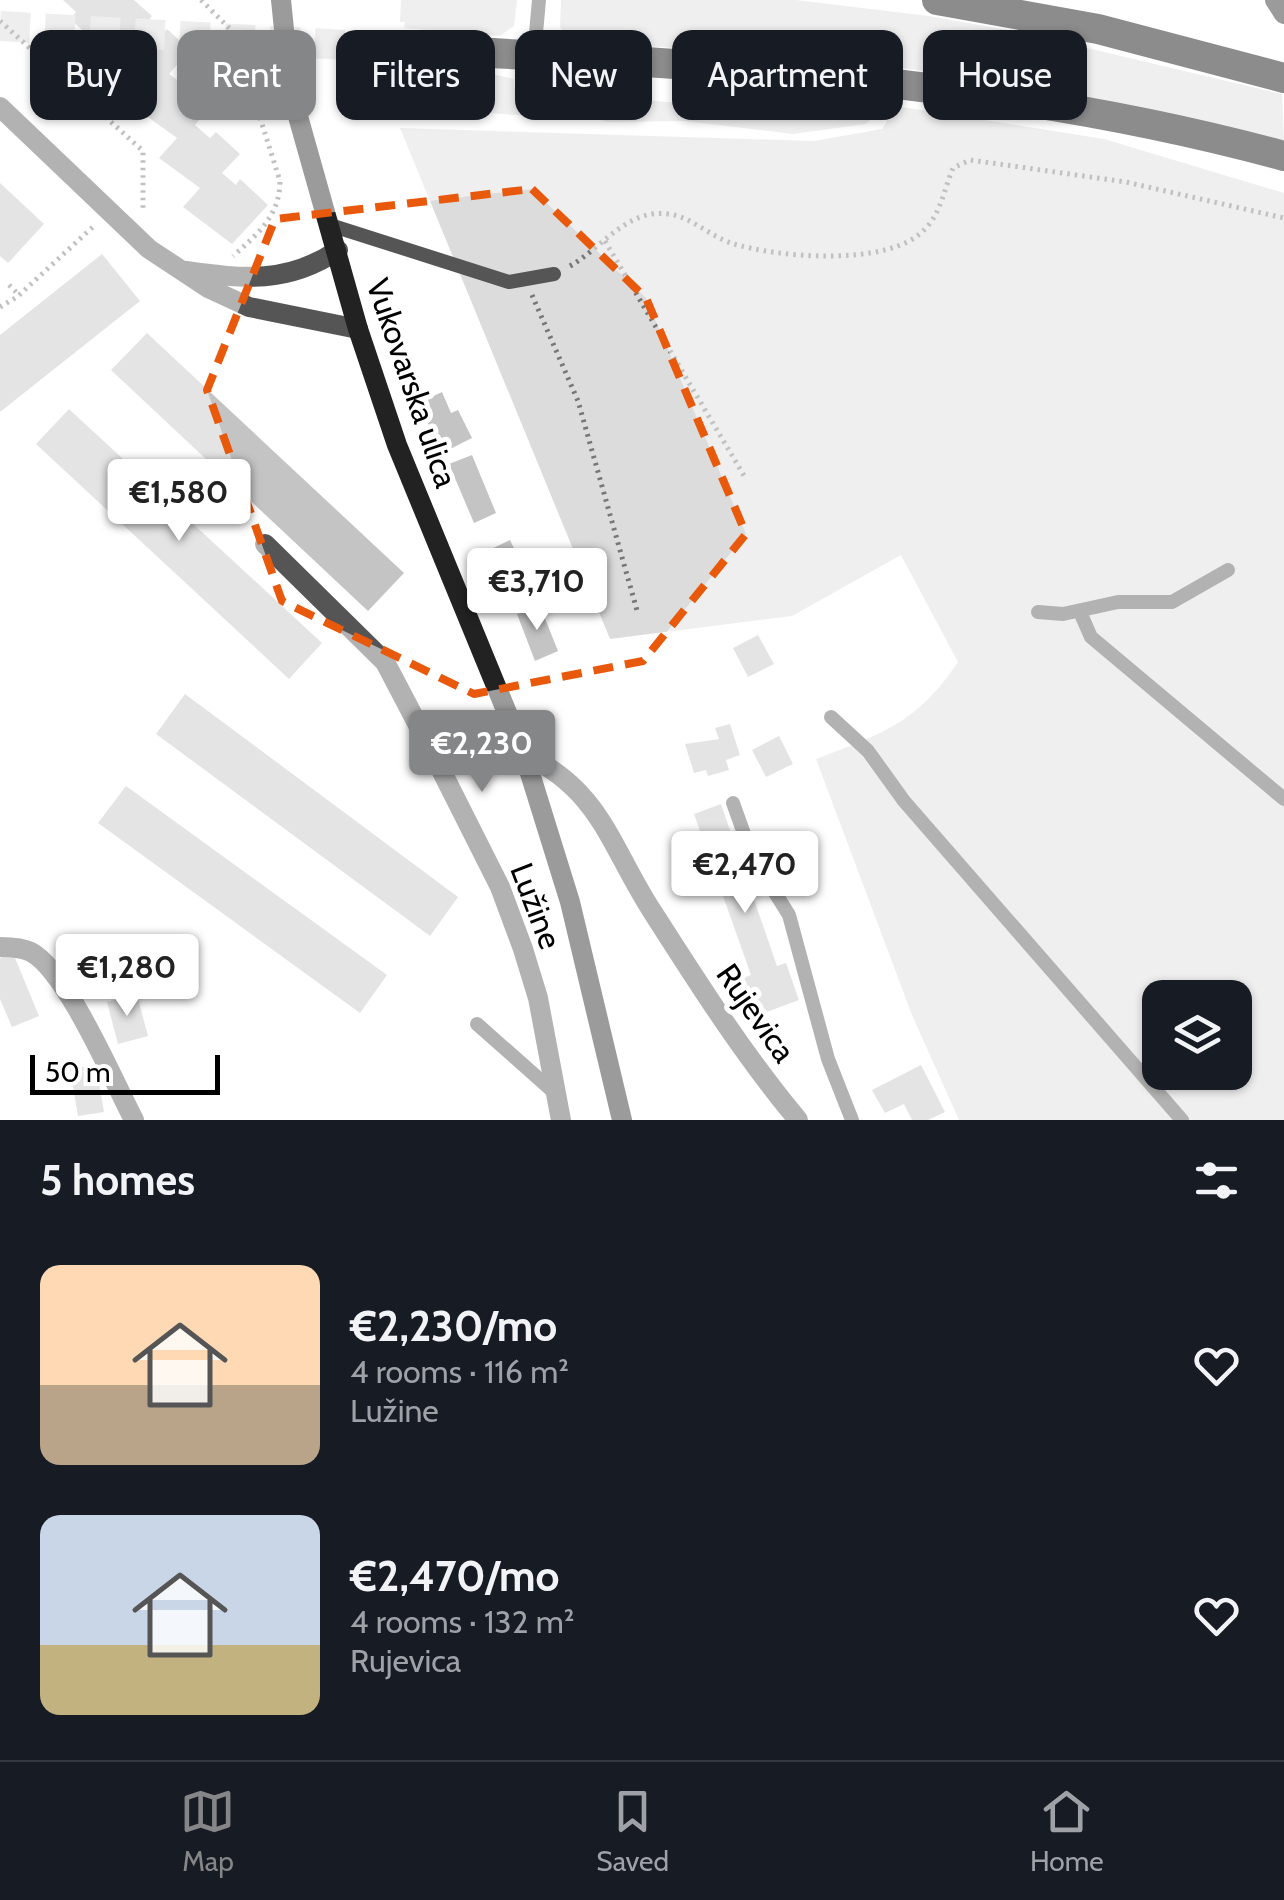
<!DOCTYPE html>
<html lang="en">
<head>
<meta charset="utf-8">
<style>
  :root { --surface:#171b24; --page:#20242c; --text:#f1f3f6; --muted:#9ea1a6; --line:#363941; --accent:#858687 }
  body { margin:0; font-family:Cabin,sans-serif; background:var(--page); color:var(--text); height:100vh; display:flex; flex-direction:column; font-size:38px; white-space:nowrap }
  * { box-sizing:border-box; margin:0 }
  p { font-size:32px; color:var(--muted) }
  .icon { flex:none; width:55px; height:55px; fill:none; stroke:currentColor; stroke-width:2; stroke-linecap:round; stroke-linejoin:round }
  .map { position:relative; height:1120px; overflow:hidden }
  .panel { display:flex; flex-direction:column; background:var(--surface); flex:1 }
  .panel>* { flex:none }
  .banner { position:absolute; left:30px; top:30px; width:1225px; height:90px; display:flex; gap:20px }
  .buttons { position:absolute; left:1142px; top:980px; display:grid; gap:20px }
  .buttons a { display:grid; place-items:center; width:110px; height:110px; border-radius:20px; background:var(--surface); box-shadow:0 2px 8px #0004; font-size:50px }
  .scale { position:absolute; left:30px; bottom:25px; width:190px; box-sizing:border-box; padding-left:10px; border:5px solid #000; border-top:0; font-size:28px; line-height:35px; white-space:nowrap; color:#000; -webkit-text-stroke:8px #fff; paint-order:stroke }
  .price { position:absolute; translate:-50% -85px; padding:0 22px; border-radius:10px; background:#fff; color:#222; font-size:32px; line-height:65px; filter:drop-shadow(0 2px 5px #0008) }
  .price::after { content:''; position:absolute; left:50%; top:60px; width:30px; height:22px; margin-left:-15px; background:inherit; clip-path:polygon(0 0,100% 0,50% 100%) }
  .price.on { background:var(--accent); color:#fff }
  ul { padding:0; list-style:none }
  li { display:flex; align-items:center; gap:30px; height:250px; padding:0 40px }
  li span { display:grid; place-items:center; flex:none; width:280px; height:200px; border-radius:20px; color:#555 }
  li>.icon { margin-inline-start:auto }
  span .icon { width:120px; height:120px; fill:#fffc; stroke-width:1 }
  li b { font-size:42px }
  h2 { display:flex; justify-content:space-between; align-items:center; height:120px; padding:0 40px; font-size:42px }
  .tag { padding:0 35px; border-radius:20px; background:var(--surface); box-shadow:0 2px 8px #0004; font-size:35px; line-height:90px }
  .tag.on { background:var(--accent); color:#fff }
  .tabs { display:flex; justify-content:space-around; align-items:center; height:140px; border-top:2px solid var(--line); background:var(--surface); font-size:28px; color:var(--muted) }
  .tabs a { display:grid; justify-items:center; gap:5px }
  .tabs .on { color:var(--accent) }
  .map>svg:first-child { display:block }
  .green { fill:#dcdcdc; fill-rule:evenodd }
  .building { fill:#c4c4c4 }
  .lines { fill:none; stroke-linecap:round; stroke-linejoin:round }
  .highway-tunnel { stroke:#d9d9d9; stroke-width:30; stroke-dasharray:30 15; stroke-linecap:butt }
  .path { stroke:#777; stroke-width:5; stroke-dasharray:2.5 5; stroke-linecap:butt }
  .lane { stroke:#555; stroke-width:14 }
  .street { stroke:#555; stroke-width:20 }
  .secondary { stroke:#222; stroke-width:20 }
  .highway { stroke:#000; stroke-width:30 }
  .marked { fill:none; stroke:#e8590c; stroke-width:8; stroke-dasharray:20 12; stroke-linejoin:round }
  .labels { text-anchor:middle; stroke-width:10; stroke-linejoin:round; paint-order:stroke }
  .street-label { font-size:32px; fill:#000; stroke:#fff }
</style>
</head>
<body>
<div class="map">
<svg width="1284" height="1120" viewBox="0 0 1284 1120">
  <rect width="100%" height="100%" fill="#fff"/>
  <!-- green -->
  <g class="green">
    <path d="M401,0H517L514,26L500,36L404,28L405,22H400Z"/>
    <path d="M561,0H796L929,16L1024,33L1282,94L1284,141L1011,83L858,62L568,40L560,27Z"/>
    <path d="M415,66L465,68L514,79V87L527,90L528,81L595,96L816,114L887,103L866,124L793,134L685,121L607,122L578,113L516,115L402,107L396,85L472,88L481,84V78L415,73Z"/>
    <path d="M896,106L1104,139L1284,193V1120H959L912,1015L816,759C882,734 917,723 958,662L901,555L792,616L610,639L400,128L814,141L882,129ZM1160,998H1235V1072H1160Z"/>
  </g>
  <!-- building -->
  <g class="building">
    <path d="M63,0H134L152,16L148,21L163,34L167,29L190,50L169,74L212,105L195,125L210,138L216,132L240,154L222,173L236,185L240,179L268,205L232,244L183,207L200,188L159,158L177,138L134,107L155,84L136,68L131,73L97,36L93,40L70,19L76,12Z"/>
    <path d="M0,183L44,224L8,263L0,256Z"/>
    <path d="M102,254L140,301L0,412V335Z"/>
    <path d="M147,333L404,573L368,611L111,370Z"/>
    <path d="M442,392L451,413L458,410L472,438L442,453L418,403Z"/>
    <path d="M69,409L322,643L289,679L36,444Z"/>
    <path d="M472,455L496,513L474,523L449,464Z"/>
    <path d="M510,540L522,565L538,557L551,585L508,599L485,552Z"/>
    <path d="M540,606L558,651L535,661L517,614Z"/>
    <path d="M758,635L774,664L748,677L733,648Z"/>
    <path d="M185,694L458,897L430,936L156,734Z"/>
    <path d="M730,724L740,755L726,760L729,770L708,776L706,770L694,773L685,744L719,739L715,728Z"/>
    <path d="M779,736L793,764L766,777L752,750Z"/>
    <path d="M126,786L387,975L360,1013L98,823Z"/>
    <path d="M721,804L777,966L786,963L799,1000L761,1014L757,1004L753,1006L743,978L751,975L694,814Z"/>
    <path d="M13,953L39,1016L12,1027L0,999V958Z"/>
    <path d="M137,995L148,1036L118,1044L107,1002Z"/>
    <path d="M96,1065L104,1112L78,1116L70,1069Z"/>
    <path d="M921,1065L945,1112L928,1120H912L904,1104L885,1113L872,1090Z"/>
  </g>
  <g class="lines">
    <!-- highway-tunnel -->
    <path class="highway-tunnel" d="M0,26L399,48"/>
    <!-- path -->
    <g class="path">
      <path d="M201,0L233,32L280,181C280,215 258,234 233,256"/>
      <path d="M0,21L143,151V212"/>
      <path d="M35,110L63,79"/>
      <path d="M605,241L746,479"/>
      <path d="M570,266C602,248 627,208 669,214C691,217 710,236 731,243C777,258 889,267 924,230C941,214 944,189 953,168L970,160L1126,182L1284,218"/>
      <path d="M9,285L19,295"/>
      <path d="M532,295L578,401L638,614"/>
      <path d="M0,307L17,297L96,224"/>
    </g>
    <!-- lane -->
    <g class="lane">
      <path d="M534,55L539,0"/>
      <path d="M330,225L509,282L554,274"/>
      <path d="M1038,612L1063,614L1118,602H1172L1228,570"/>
      <path d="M1080,612L1091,637L1284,799"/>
      <path d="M831,717L868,751L904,801L1182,1120"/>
      <path d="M733,803L752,856L789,915L828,1059L852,1120"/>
      <path d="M477,1024L556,1094"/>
    </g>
    <!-- street -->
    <g class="street">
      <path d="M0,107L149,249L208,288L249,307L358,329"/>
      <path d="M186,271C243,279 288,284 338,250"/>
      <path d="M265,544L385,662L428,744L500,887L523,949L538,998L561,1120"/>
      <path d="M524,754C601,790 610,846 652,911C698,983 743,1054 798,1120"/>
      <path d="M0,947C9,947 23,948 31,952C67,971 114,1082 134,1120"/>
    </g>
    <!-- secondary -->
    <g class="secondary">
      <path d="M281,0L290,88L358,329L397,445L524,754L570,902L622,1120"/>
      <path d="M1275,0L1284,14"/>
    </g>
    <!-- highway -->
    <g class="highway">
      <path d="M937,0L1098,29L1284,78"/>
      <path d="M399,48C695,64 996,77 1284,156"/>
    </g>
  </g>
  <!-- marked area -->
  <path d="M0 0H1284V1120H0ZM532,189L646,298L746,534L643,661L474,694L282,601L207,390L275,219Z" fill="#fff" fill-opacity=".55" fill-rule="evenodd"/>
  <path class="marked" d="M532,189L646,298L746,534L643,661L474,694L282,601L207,390L275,219Z"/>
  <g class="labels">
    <!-- street labels -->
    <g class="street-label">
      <text transform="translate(412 383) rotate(71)" y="11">Vukovarska ulica</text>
      <text transform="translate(536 906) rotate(69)" y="11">Lužine</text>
      <text transform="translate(756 1013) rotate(55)" y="11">Rujevica</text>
    </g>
  </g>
</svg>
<div class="buttons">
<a><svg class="icon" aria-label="layers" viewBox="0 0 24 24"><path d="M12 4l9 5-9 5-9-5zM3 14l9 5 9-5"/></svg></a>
</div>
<div class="scale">50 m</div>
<b class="price" style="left:179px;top:544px">€1,580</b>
<b class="price" style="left:537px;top:633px">€3,710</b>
<b class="price on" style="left:482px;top:795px">€2,230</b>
<b class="price" style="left:745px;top:916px">€2,470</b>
<b class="price" style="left:127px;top:1019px">€1,280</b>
<div class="banner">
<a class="tag">Buy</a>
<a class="tag on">Rent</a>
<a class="tag">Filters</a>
<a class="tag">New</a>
<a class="tag">Apartment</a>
<a class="tag">House</a>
</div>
</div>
<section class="panel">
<h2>5 homes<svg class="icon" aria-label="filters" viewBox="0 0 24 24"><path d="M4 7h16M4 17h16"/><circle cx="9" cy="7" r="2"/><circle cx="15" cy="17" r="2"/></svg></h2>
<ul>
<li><span style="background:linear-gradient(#ffd9b3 60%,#b9a48a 0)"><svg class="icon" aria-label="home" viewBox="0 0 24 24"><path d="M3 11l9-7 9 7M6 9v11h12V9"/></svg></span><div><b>€2,230/mo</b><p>4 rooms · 116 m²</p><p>Lužine</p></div><svg class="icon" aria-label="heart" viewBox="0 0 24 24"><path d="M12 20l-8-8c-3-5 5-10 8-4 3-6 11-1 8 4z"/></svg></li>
<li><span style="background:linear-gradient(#c9d6e8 65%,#c2b280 0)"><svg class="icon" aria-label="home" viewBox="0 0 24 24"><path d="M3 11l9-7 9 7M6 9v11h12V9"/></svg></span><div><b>€2,470/mo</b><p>4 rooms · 132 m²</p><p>Rujevica</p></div><svg class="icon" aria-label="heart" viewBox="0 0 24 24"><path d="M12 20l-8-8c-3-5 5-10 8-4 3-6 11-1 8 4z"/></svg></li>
</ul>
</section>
<nav class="tabs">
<a class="on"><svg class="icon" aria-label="map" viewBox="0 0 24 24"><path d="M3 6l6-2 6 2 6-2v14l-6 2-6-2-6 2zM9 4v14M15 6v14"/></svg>Map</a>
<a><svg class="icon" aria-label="saved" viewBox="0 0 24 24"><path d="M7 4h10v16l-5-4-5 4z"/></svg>Saved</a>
<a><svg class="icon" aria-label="home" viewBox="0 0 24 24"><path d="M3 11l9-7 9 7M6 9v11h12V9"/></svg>Home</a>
</nav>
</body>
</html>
